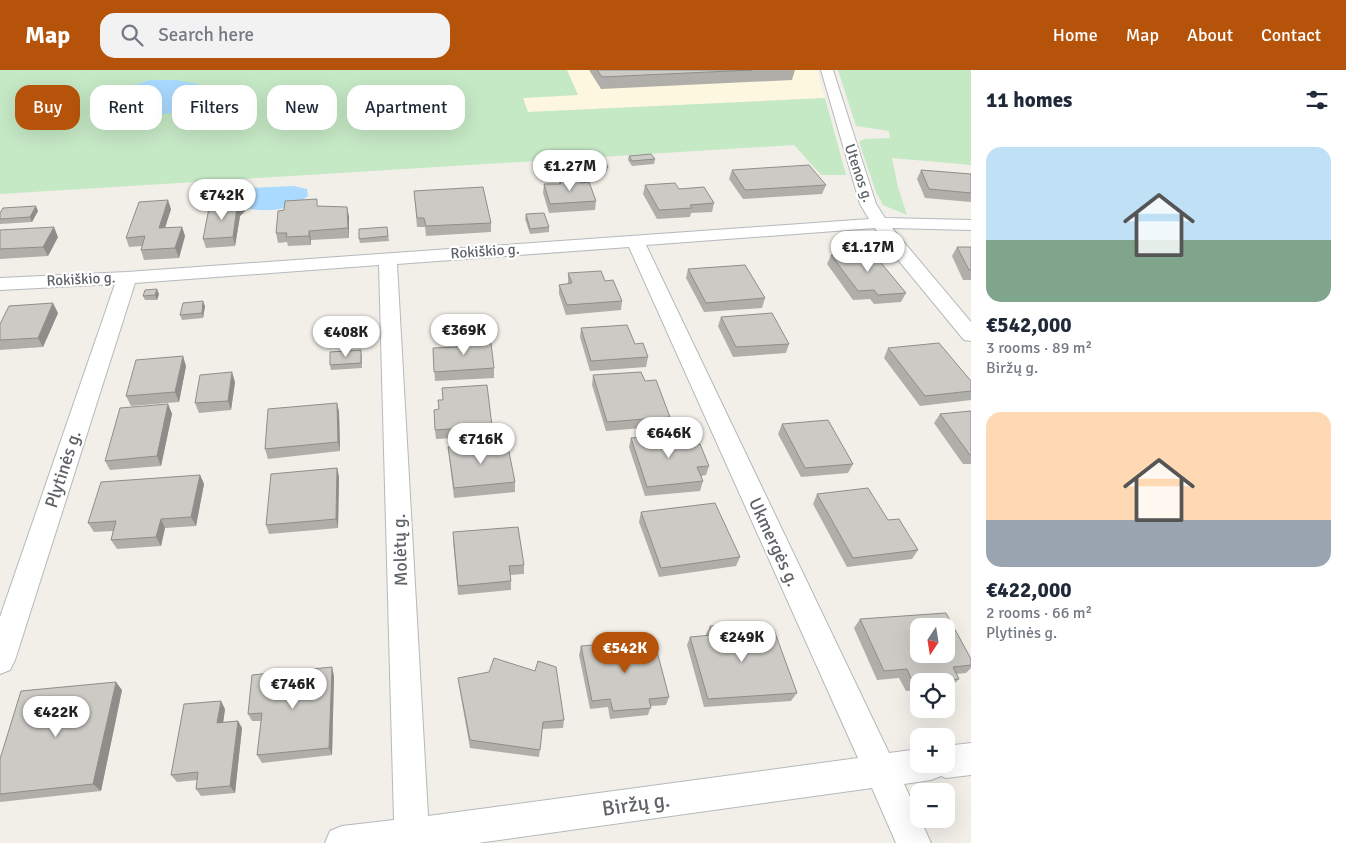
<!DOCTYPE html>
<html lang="en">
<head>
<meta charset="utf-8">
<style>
  :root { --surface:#fff; --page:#f2f2f3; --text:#1f2937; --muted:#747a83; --accent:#b45309 }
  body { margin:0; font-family:Signika,sans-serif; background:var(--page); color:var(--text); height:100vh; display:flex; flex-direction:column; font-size:19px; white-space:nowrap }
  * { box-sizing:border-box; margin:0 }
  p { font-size:16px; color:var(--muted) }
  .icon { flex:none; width:28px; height:28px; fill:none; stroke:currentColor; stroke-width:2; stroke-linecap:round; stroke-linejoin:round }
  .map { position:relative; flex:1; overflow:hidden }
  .drawer { display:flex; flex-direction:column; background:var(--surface); width:375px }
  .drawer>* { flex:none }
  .banner { position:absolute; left:15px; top:15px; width:475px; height:45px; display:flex; gap:10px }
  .needle { width:32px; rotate:192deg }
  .fabs { position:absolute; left:910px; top:548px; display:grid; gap:10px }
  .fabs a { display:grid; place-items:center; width:45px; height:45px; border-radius:10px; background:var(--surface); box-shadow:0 5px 20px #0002; font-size:25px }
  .price { position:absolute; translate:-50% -42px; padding:0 11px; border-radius:18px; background:#fff; color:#222; font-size:16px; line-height:32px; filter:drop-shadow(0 1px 2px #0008) }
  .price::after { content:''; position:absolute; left:50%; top:30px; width:15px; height:11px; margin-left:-8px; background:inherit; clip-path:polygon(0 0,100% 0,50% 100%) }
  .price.on { background:var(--accent); color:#fff }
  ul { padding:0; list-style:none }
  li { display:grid; align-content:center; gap:10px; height:265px; padding:0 15px }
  li span { display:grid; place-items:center; height:155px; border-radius:15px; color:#555 }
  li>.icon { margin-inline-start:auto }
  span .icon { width:90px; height:90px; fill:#fffc; stroke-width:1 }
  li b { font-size:21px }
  h2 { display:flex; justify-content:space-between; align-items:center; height:60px; padding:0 15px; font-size:21px }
  .pill { padding:0 18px; border-radius:15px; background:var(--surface); box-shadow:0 5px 20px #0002; font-size:18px; line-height:45px }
  .pill.on { background:var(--accent); color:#fff }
  header { display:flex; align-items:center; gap:30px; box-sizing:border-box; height:70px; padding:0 25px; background:var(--accent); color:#fff }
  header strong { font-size:24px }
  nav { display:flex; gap:28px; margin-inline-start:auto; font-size:18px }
  .search { width:350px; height:45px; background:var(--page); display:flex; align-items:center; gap:12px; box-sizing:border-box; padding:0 18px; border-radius:15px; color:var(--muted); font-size:19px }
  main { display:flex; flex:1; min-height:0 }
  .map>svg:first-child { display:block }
  .commercial { fill:#fef7e0 }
  .green { fill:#c5e8c5 }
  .water { fill:#aadaff }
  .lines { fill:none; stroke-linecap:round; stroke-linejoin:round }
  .minor-casing { stroke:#b5b8bc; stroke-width:2 }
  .minor { fill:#fff; fill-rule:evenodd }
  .wall { fill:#afaea9 }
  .shaded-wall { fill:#8f8d8a }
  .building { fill:#cccac5; stroke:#8f8d8a; fill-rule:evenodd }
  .labels { text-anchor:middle; stroke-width:4.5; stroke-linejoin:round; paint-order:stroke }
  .far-street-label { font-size:15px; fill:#5f6368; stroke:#fff }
  .street-label { font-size:18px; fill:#5f6368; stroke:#fff }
  .near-street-label { font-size:21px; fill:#5f6368; stroke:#fff }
</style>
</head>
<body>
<header>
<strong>Map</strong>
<div class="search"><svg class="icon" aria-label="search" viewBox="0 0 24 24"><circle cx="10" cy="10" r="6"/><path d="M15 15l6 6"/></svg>Search here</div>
<nav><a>Home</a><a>Map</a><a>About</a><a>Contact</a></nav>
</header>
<main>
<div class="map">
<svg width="971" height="773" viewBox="0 0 971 773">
  <rect width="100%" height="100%" fill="#f1efe8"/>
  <!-- commercial -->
  <path class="commercial" d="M567,0H817L825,28L528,42L523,28L578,25Z"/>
  <!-- green -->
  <g class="green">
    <path d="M0,0H567L578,25L523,28L528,42L825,28L846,105H821L794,75L0,124Z"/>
    <path d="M838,0H971V95L892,88L898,117L907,145L883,135L876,122L859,72L864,69L890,68L889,61L856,56Z"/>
  </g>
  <!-- water -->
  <g class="water">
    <path d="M150,10H176L197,14L201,26C178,50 141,48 110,41L112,28L128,17Z"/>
    <path d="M294,116L307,119L308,126C289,143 257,143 235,135L233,131L241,120L248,118Z"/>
  </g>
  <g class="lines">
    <defs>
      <path id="minor" d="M821,0H833L876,134L885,148L971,150V160L892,158L971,252V271L964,270L885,174L875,158L646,175L889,683L919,679V694H946V676L971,673V705L946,708L941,706L931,710L904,714L931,773H896L872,718L478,773H325L330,761L342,756L394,750L379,195L135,213L15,590L10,600L0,604V547L115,214L0,220V208L127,202L869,149L860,134ZM629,177L858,688L428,746L397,194Z"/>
    </defs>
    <!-- minor casing -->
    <use href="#minor" class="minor-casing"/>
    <!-- minor -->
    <use href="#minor" class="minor"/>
  </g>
  <!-- wall -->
  <g class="wall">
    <path d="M589,0H795L792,10L601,19Z"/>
    <path d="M629,86L655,89L654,94L632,96L628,90Z"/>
    <path d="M592,89L608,97L607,101L596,102L592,93Z"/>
    <path d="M732,100L826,115L822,124L743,129L729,109Z"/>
    <path d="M921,100L971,104V132L925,128L917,109Z"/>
    <path d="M559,109L596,131L595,140L549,143L543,123L544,114H559Z"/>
    <path d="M645,115L679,119L714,133L712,142L691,143L690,147L657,149L643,124Z"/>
    <path d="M414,121L491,153V162L426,166L425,157H417Z"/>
    <path d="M318,136L349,146V168L311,170V175L288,176L287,172L278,173L276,163Z"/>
    <path d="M171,139L165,158L182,157L185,166L179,188L144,190L141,180L142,176L129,177L126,168Z"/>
    <path d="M38,141L32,152L0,154V143Z"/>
    <path d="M245,141L240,146L235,176L206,178L203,169Z"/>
    <path d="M526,144L549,157V162L530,164L525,149Z"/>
    <path d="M387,157L389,171L360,173L359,169Z"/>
    <path d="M0,160L58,167L48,186L0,189Z"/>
    <path d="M957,177H971V210H963L952,186Z"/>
    <path d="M847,182L906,223L901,232L874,234L870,229L853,230L827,194L831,185L846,184Z"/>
    <path d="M688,199L765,228L762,238L704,242L686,208Z"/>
    <path d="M568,203L605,211L622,231L621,240L566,245L559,224V215L568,214Z"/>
    <path d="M159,224L157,230H145L143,226Z"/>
    <path d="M205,236L203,248L182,250L180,245Z"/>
    <path d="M58,243L43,277L0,280V254Z"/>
    <path d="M721,247L789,274L786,283L733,287L718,256Z"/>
    <path d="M581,258L635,274L648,287L646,297L590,301L580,267Z"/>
    <path d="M456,266L480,274L494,298V308L435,311L433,278L456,277Z"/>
    <path d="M888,278L971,311V330L920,336L884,288Z"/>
    <path d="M362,284V298L331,300L330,295Z"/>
    <path d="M186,296L179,332L131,336L126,326Z"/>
    <path d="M593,305L645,311L670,347L667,356L606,361L592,315Z"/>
    <path d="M235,312L231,340L199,343L195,333Z"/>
    <path d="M337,333L339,342L340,381L268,389L265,379Z"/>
    <path d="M168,334L172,344L161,396L110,400L105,391Z"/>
    <path d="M439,339L492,356V366L436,369L435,360Z"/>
    <path d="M971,341V394H963L934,353L940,344Z"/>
    <path d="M782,354L853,394L848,403L801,407L778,364Z"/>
    <path d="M631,368L691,375L709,396L706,405L701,406L703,411L700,421L645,426L629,377Z"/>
    <path d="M448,377L515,412V422L454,428Z"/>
    <path d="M337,398L339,407L338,458L269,464L266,455Z"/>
    <path d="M200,405L204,414L196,456L165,458L161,476L117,479L111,470L113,461L94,462L88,453Z"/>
    <path d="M817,424L888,450L918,480L912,489L847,497L813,434Z"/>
    <path d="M641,442L740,487L736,496L659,507L639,452Z"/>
    <path d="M453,471L524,495V504L510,505L511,511V520L458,525Z"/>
    <path d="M860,549L971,589V598L966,603L956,604L959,609L951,617H946V611H919V620L906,621L899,608L877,610L854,558Z"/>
    <path d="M710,556L750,562L797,623L791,631L704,637L687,575L690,567L706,566V564Z"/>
    <path d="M581,576L669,627L666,635L651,636L648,645L610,649L608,637L590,639L579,585Z"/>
    <path d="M334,606L332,685L262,693L257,685L261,651H252L248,644Z"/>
    <path d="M458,608L564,650L563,658L542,659L539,687L470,678L459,616Z"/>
    <path d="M122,620L101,721L0,732V689Z"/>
    <path d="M225,639L223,652L238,651L242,658L235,723L201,726L196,719L197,710L177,712L171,705Z"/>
  </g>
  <!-- shaded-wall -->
  <g class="shaded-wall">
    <path d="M168,130L171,139L162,167L159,158Z"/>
    <path d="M242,132L245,141L240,146L235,176L233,167L237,137Z"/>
    <path d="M36,136L38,141L32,152L30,147Z"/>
    <path d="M347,137L349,146V168L348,158Z"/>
    <path d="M54,157L58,167L48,186L43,177Z"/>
    <path d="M182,157L185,166L179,188L175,178Z"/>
    <path d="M309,161L311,170V175L309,166Z"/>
    <path d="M157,219L159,224L157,230L155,225Z"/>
    <path d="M203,231L205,236L203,248L202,243Z"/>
    <path d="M53,233L58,243L43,277L38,268Z"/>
    <path d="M183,286L186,296L179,332L175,322Z"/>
    <path d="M232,302L235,312L231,340L228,331Z"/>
    <path d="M337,333L339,342L340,381L338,372Z"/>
    <path d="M168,334L172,344L161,396L157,386Z"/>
    <path d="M337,398L339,407L338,458L336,449Z"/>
    <path d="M200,405L204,414L196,456L191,447Z"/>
    <path d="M161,449L165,458L161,476L156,467Z"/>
    <path d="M332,597L334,606L332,685L329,678Z"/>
    <path d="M116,612L122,620L101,721L93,714Z"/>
    <path d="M221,631L225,639L222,661L217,653Z"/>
    <path d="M238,651L242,658L235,723L230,716Z"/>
  </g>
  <!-- building -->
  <g class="building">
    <path d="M597,0H752L602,7Z"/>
    <path d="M651,84L655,89L632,91L629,86Z"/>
    <path d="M603,88L608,97L597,98L592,89Z"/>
    <path d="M809,95L826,115L745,120L732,100Z"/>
    <path d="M921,100L971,104V123L929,119Z"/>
    <path d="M578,108L580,113L589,112L596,131L550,134L544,114H561L559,109Z"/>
    <path d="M675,113L679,119L704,117L714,133L690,135L692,138L659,140L645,115Z"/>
    <path d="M483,117L491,153L426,156L424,148H417L414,121Z"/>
    <path d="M228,129L242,132L237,137L233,167L203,169L209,138L219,137Z"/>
    <path d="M317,129V136L347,137L348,158L309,161V166L286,167L287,163H276L278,141L284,140L285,131Z"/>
    <path d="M168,130L159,158L182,157L175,178L141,180L145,166L126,168L139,132Z"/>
    <path d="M36,136L30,147L0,149V143L3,138Z"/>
    <path d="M544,143L549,157L530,159L526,144Z"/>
    <path d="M54,157L43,177L0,179V160Z"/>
    <path d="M387,157L388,166L359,169V159Z"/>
    <path d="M957,177H971V200H969Z"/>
    <path d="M847,182H872L906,223L878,225L874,220L858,221L831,185L849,184Z"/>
    <path d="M745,195L765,228L706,233L688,199Z"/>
    <path d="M601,201L605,211L613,210L622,231L567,235L559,215L572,213L568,203Z"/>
    <path d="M157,219L155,225L143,226L145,220Z"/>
    <path d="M203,231L202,243L180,245L183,233Z"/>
    <path d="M53,233L38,268L0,270V254L9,236Z"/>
    <path d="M772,243L789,274L736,277L721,247Z"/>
    <path d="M627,255L635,274L643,273L648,287L591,291L581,258Z"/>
    <path d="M479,265L480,274L491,273L494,298L434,302L433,278L457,277L456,266Z"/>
    <path d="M939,273L971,311V321L925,326L888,278Z"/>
    <path d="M361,280V293L330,295V282Z"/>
    <path d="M183,286L175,322L126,326L136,290Z"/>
    <path d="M232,302L228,331L195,333L200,305Z"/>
    <path d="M641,302L645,311L656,310L670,347L607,352L593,305Z"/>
    <path d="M487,315L492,356L435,360L434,340L439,339L438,330H443L442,318Z"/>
    <path d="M337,333L338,372L265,379L268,339Z"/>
    <path d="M168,334L157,386L105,391L120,338Z"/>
    <path d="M971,341V385H970L940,344Z"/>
    <path d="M828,350L853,394L805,398L782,354Z"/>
    <path d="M686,363L691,375L700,374L709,396L697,397L703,411L647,417L631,368Z"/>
    <path d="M507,372L515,412L454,418L448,377Z"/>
    <path d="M337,398L336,449L266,455L271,404Z"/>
    <path d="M200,405L191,447L161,449L156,467L111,470L116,451L88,453L101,412Z"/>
    <path d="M868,418L888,450L899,449L918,480L853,488L817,424Z"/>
    <path d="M715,433L740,487L661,498L641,442Z"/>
    <path d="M518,457L524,495L509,496L511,511L458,516L453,462Z"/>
    <path d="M946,543L971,589V595L953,597L959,609L931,611H919V612L913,613L907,599L884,601L860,549ZM919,556H946V584H919Z"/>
    <path d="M747,553L750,562L774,560L797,623L708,629L690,567L712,565L710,556Z"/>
    <path d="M654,570L669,627L649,629L651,638L613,641L610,629L592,631L581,576Z"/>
    <path d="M494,588L535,601L538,591L556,597L564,650L543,652L540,680L470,670L458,608L489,602Z"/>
    <path d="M332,597L329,678L257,685L262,643L248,644L252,605Z"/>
    <path d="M116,612L93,714L0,724V689L21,621Z"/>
    <path d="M221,631L217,653L238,651L230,716L196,719L198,702L171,705L184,634Z"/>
  </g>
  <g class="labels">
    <!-- far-street labels -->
    <g class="far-street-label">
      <text transform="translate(859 103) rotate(71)" y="5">Utenos g.</text>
      <text transform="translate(485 181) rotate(-4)" y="5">Rokiškio g.</text>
      <text transform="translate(81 209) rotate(-3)" y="5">Rokiškio g.</text>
    </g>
    <!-- street labels -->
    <g class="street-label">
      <text transform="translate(63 399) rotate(-72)" y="6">Plytinės g.</text>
      <text transform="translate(774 472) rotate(65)" y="6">Ukmergės g.</text>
      <text transform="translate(400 480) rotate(-92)" y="6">Molėtų g.</text>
    </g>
    <!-- near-street labels -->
    <g class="near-street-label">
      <text transform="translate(636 734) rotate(-8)" y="7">Biržų g.</text>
    </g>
  </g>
</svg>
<div class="fabs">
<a><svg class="needle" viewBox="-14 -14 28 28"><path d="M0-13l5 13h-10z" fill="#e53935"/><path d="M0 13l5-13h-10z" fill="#747a83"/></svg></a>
<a><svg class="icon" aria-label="locate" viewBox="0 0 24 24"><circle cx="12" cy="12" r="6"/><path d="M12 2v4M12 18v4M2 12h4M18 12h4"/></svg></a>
<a>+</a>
<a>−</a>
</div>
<b class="price" style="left:570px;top:122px">€1.27M</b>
<b class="price" style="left:222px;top:151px">€742K</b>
<b class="price" style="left:868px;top:203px">€1.17M</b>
<b class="price" style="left:464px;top:286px">€369K</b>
<b class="price" style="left:346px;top:288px">€408K</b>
<b class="price" style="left:669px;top:389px">€646K</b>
<b class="price" style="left:481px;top:395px">€716K</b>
<b class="price" style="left:742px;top:593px">€249K</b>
<b class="price on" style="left:625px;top:604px">€542K</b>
<b class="price" style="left:293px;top:640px">€746K</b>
<b class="price" style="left:56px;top:668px">€422K</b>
<div class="banner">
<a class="pill on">Buy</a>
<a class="pill">Rent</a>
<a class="pill">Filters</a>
<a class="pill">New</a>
<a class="pill">Apartment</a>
</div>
</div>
<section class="drawer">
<h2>11 homes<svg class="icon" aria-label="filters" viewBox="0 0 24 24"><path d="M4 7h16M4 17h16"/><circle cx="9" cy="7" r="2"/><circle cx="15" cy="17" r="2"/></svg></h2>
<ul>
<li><span style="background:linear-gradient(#bfe0f5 60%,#7fa58c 0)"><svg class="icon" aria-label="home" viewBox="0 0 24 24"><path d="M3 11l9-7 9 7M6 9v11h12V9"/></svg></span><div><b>€542,000</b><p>3 rooms · 89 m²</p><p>Biržų g.</p></div></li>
<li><span style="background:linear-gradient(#ffd9b3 70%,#9aa5b1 0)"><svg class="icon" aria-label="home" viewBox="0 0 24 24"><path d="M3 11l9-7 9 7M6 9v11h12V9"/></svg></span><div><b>€422,000</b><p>2 rooms · 66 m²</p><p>Plytinės g.</p></div></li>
</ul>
</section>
</main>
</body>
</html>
